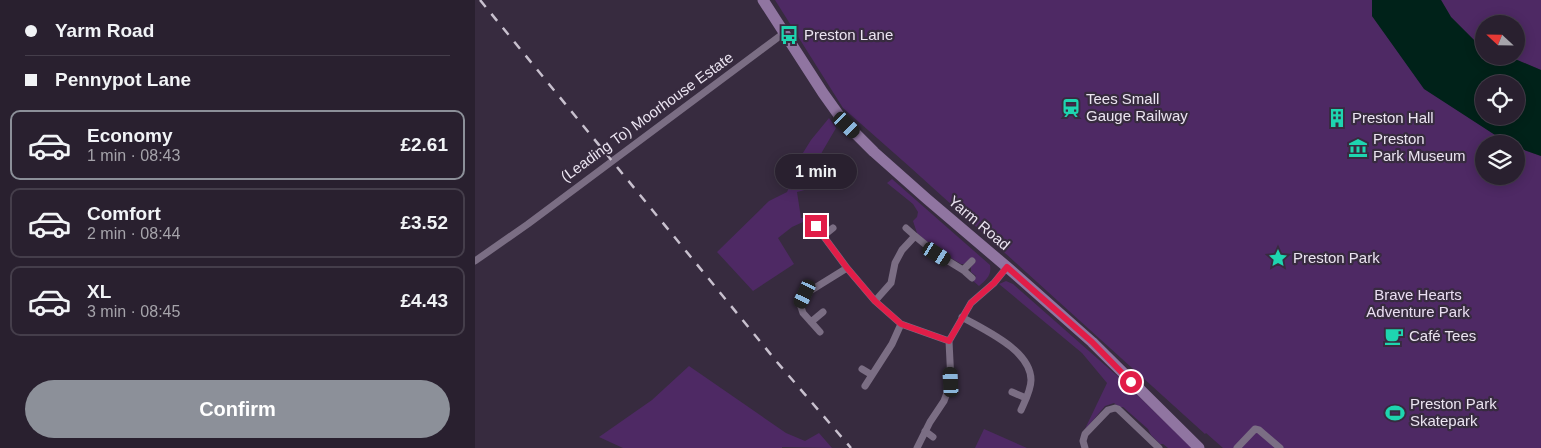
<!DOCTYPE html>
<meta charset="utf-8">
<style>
:root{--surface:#29202f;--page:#312837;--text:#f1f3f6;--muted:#a5a3aa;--line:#453e4b;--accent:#8c9099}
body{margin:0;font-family:Helvetica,sans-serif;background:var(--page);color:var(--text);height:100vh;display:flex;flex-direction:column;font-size:19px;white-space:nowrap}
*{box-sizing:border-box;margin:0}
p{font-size:16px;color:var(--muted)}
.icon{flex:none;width:28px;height:28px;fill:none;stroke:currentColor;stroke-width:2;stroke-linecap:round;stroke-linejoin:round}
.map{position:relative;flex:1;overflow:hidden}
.side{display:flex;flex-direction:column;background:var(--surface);width:475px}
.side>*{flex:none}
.hud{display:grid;align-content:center;height:110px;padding:0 25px;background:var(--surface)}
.needle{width:32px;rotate:292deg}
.fabs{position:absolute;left:1000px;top:15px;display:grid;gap:10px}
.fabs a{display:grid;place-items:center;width:50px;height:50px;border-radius:50%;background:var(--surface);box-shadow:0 2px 12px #0003,0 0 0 1px var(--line);font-size:25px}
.end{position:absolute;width:22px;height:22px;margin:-11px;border:6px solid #e11d48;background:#fff;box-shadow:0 0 0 2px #fff}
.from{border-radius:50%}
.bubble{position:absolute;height:35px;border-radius:18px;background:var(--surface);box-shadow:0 2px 12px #0003,0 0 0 1px var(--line);font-size:16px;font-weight:800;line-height:35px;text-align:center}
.car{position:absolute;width:15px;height:30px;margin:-15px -8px;border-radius:6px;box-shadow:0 0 4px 1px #0007;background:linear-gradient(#222 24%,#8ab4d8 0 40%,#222 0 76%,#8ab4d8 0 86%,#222 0)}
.hud b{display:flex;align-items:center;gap:18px;height:48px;font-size:19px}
.hud b+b{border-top:1px solid var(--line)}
.hud i{width:12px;height:12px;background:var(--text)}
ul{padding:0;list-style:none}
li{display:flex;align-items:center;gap:15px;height:70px;margin:0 10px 8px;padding:0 15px;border:2px solid var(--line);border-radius:10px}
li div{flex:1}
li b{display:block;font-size:19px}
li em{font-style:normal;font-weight:800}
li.active{border-color:var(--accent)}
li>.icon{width:45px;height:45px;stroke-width:1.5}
.button{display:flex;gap:10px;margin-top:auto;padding:10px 25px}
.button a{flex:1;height:58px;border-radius:30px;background:var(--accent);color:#fff;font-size:20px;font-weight:800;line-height:58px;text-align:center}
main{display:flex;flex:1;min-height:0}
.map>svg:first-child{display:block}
</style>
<main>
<section class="side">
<div class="hud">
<b><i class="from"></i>Yarm Road</b>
<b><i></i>Pennypot Lane</b>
</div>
<ul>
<li class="active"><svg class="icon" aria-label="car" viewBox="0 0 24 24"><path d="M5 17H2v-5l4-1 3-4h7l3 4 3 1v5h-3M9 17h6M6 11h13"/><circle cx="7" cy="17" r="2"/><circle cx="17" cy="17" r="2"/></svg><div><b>Economy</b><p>1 min · 08:43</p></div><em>£2.61</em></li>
<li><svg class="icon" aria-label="car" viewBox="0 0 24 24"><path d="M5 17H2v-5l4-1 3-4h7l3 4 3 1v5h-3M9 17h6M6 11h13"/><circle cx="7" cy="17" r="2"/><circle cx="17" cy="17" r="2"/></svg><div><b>Comfort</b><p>2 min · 08:44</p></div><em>£3.52</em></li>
<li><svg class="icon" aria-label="car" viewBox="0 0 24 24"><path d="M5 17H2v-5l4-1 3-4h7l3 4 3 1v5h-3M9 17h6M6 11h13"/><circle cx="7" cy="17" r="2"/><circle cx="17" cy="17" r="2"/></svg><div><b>XL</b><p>3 min · 08:45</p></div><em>£4.43</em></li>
</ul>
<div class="button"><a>Confirm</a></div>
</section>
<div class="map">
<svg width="1066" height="448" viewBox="0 0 1066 448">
<rect width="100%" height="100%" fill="#372b3f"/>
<path fill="#4e2964" d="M300,0H897V16L950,89L1034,144H1009V176H1041V147L1066,156V448H748L731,433L730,434L436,168L368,108Z
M966,0H1066V70L1033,56H1041V24H1009V46L1003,44L976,17Z
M354,118L361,128L347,152L342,166L368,190C348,186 342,186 322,192L326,218H335L343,225L339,228L328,222L317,227L303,238L319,264L278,291L242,252L294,201L312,192L315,185L313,177L336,140Z
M417,179L515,265C517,275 511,280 504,286L497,280L501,276L496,272V267L501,261L497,258L489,264H486L458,247L442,233L438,221L442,217L443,212L438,204L412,183Z
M531,281L538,284L648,381L717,448H693L688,444H685L676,435L673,429L648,407H644L639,403L630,406L609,431L632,383L607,353L524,284Z
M214,366L311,433L330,441L344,433L357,448L307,447V448H148L124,437L177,400Z
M509,429L552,448H500Z"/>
<path fill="#002219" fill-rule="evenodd" d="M897,0H966L976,17L1003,44L1009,46V56H1033L1066,70V156L1041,147V144H1034L949,89L897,16ZM1009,84H1041V116H1009Z"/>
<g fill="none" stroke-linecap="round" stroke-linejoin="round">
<path stroke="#7b6e84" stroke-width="7" d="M341,226L372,268L400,301L426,324L474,341L496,303L519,283L532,267
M431,228L440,236
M348,236L358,228
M0,261L53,224L309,33
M488,270L497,261
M400,301L416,283L420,263L427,250L440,236L462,254L488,270L497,278
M487,317C509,330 556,350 556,380C556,390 550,401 546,410
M336,322L348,312
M345,332L328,313L325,304L330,294L372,268
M387,369L397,375
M390,386L417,344L426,324
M537,392L551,398
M450,431L458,437
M442,448L455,422L469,401L476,382L474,341
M610,448L608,441L610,434L633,410L640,408L643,409L684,448
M762,448L780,429L784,430L805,448"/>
<path stroke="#9075a1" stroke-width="11" d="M288,0L348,93L368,121L399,152L452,199L532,267L617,342L724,448"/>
<path stroke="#c8c0ce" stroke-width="2.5" stroke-dasharray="9 9" stroke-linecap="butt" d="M5,0L302,362L376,448"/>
</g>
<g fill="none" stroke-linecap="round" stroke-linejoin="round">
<path stroke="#e11d48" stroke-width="6" d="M341,226L372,268L400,301L426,324L474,341L496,303L519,283L532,267L617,342L656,382"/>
</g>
<defs>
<g id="bus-bare" transform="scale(1.5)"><path d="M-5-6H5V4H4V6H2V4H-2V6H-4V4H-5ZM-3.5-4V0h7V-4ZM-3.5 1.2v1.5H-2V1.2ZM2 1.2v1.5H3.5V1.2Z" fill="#1ed5b0" stroke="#372b3f" stroke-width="2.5" paint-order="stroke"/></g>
<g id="station-bare" transform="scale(1.5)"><path d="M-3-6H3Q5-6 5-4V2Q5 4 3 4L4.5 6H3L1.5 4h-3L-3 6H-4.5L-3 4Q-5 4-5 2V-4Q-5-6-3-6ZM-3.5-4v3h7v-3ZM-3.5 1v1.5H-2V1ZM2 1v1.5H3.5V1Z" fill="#1ed5b0" stroke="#372b3f" stroke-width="2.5" paint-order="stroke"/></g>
<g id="building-bare" transform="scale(1.5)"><path d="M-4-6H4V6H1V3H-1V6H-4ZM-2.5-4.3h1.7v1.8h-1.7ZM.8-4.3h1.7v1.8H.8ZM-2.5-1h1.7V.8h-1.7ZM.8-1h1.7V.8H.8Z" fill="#1ed5b0" stroke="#372b3f" stroke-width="2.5" paint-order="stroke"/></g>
<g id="museum-bare" transform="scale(1.5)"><path d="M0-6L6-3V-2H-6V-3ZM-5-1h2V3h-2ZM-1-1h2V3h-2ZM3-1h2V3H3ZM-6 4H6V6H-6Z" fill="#1ed5b0" stroke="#372b3f" stroke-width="2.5" paint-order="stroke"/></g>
<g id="sight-bare" transform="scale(1.5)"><path d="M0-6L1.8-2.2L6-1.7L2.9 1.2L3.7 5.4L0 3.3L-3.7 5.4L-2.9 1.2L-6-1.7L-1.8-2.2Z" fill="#1ed5b0" stroke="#372b3f" stroke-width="2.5" paint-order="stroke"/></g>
<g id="cafe-bare" transform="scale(1.5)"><path d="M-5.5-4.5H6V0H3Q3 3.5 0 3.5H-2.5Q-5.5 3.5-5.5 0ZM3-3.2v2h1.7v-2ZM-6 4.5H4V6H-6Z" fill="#1ed5b0" stroke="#372b3f" stroke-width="2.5" paint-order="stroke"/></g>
<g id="stadium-bare" transform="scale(1.5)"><path d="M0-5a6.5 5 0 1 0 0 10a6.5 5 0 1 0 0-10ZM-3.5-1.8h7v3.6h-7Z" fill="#1ed5b0" stroke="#372b3f" stroke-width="2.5" paint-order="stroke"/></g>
</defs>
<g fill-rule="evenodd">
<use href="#bus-bare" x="314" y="35"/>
<use href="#station-bare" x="596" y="108"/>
<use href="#building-bare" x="862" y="118"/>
<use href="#museum-bare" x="883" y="148"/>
<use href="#sight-bare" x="803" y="258"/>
<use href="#cafe-bare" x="919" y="336"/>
<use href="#stadium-bare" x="920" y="413"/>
</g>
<g text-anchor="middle" stroke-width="4.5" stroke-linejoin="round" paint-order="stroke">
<g font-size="15" fill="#ebe4f1" stroke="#372b3f" text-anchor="start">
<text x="329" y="40">Preston Lane</text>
<text x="611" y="104">Tees Small<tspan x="611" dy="17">Gauge Railway</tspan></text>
<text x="877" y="123">Preston Hall</text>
<text x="898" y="144">Preston<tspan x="898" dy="17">Park Museum</tspan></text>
<text x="818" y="263">Preston Park</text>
<text x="934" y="341">Café Tees</text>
<text x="935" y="409">Preston Park<tspan x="935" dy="17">Skatepark</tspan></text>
</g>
<g font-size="15" fill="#ebe4f1" stroke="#372b3f">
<text transform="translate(172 117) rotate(-36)" y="5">(Leading To) Moorhouse Estate</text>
<text transform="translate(504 223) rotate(40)" y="5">Yarm Road</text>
</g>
<g font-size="15" fill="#eadef2" stroke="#372b3f">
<text x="943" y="300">Brave Hearts<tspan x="943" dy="17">Adventure Park</tspan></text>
</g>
</g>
</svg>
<div class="fabs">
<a><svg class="needle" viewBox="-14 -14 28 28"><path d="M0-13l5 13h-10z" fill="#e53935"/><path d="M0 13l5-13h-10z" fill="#a5a3aa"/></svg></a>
<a><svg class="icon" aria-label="locate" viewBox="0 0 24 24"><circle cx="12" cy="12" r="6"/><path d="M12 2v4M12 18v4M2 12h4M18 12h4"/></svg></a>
<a><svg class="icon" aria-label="layers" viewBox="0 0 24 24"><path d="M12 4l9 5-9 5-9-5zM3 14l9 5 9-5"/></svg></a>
</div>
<i class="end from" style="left:656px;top:382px"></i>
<i class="end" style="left:341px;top:226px"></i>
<div class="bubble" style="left:300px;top:154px;width:82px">1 min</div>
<i class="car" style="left:372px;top:125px;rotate:135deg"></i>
<i class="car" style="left:462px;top:254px;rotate:122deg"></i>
<i class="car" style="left:330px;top:294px;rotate:205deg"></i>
<i class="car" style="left:476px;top:382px;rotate:357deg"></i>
</div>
</main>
